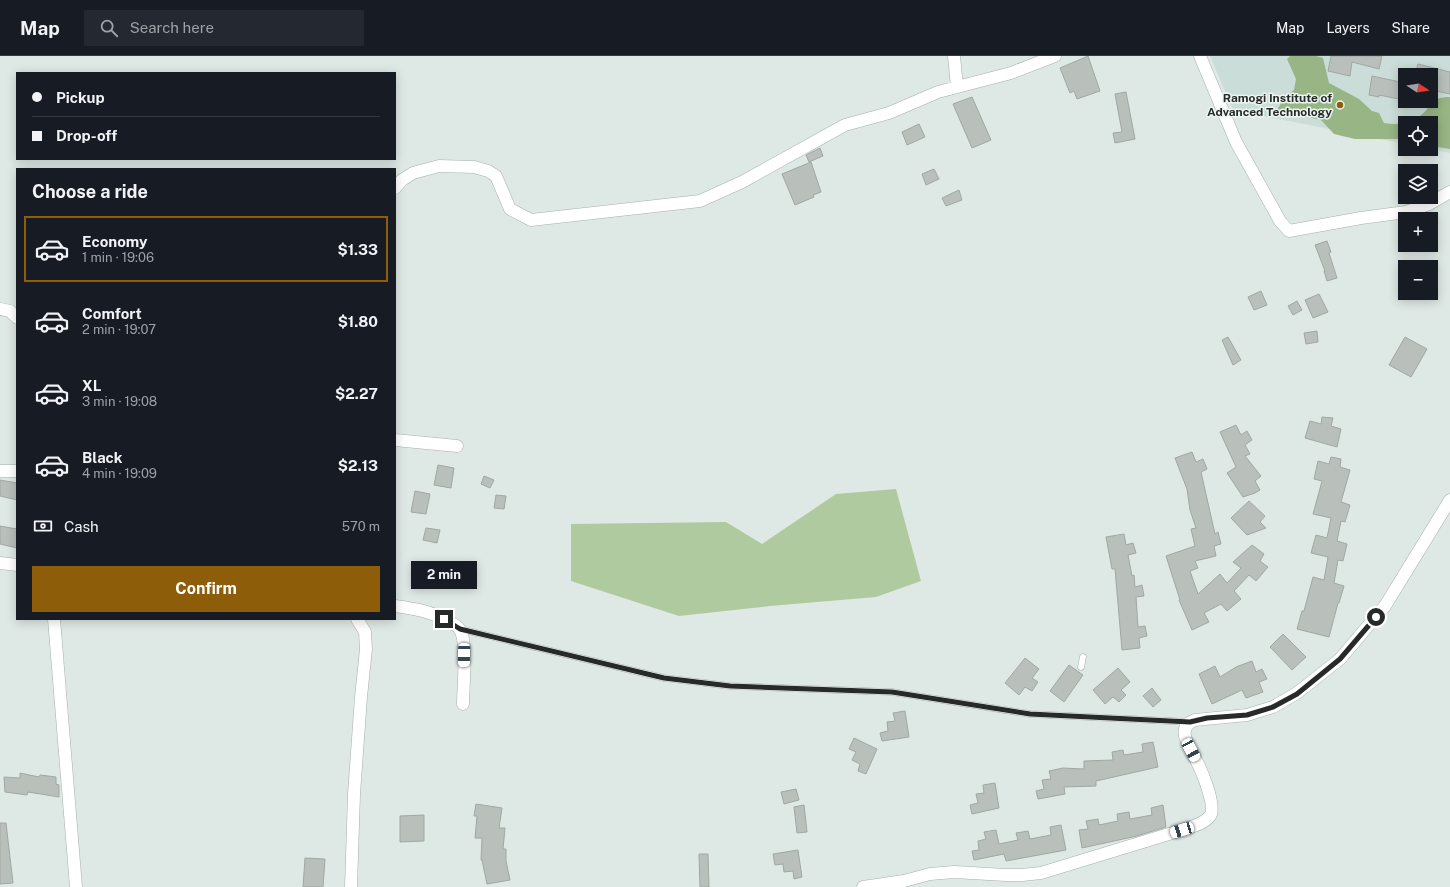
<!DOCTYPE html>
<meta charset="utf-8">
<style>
:root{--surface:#171b24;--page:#242831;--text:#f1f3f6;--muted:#9ea1a6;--line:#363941;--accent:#8e5d09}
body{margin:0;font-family:"Public Sans",sans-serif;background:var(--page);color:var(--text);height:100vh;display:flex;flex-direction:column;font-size:15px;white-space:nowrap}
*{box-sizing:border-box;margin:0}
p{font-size:13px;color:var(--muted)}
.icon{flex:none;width:22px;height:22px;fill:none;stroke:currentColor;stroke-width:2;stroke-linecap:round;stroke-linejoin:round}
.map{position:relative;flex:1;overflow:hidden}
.panel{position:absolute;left:16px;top:112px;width:380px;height:452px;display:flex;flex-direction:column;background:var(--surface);border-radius:0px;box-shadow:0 2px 10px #0003}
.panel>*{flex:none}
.banner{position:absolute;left:16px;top:16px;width:380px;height:88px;border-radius:0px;box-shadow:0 2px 10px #0003;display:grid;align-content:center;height:88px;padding:0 16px;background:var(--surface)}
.needle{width:26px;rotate:102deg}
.controls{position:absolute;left:1398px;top:12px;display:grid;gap:8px}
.controls a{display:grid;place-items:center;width:40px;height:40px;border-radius:0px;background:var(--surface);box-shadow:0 2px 10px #0003;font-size:20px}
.end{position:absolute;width:18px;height:18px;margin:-9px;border:5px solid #262a29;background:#fff;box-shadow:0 0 0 2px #fff}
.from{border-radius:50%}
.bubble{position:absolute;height:28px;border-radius:0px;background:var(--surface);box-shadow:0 2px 10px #0003;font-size:13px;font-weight:700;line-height:28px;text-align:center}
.car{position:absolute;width:12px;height:24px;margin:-12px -6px;border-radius:5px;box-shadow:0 0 3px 1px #0007;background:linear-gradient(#fff 24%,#345 0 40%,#fff 0 76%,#345 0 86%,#fff 0)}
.banner b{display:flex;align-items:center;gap:14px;height:38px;font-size:15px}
.banner b+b{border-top:1px solid var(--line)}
.banner i{width:10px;height:10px;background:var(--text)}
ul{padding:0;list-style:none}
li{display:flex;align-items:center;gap:12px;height:66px;margin:0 8px 6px;padding:0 8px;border:2px solid transparent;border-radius:0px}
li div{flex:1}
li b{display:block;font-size:15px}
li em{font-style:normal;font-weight:700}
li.on{border-color:var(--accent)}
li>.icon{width:36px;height:36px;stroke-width:1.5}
h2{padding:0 16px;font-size:18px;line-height:48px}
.pay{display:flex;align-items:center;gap:10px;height:44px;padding:0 16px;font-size:15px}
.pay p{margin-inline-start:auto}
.action{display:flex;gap:8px;margin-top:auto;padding:8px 16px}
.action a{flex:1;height:46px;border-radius:0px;background:var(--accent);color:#fff;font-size:16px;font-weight:700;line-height:46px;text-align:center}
header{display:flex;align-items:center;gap:24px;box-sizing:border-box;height:56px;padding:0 20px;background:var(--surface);border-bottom:1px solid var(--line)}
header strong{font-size:19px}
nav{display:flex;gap:22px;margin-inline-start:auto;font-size:14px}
.search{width:280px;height:36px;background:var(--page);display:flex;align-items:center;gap:10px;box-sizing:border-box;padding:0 14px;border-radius:0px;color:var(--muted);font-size:15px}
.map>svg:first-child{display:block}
</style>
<header>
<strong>Map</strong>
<div class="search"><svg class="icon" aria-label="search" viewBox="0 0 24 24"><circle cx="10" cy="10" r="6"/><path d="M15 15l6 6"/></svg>Search here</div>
<nav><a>Map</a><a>Layers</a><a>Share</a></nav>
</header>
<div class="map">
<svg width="1450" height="831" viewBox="0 0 1450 831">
<rect width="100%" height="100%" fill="#dee8e5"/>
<path fill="#cbddd8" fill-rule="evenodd" d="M1210,0H1450V97L1431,93V67H1405V88L1233,54ZM1405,19H1431V45H1405Z"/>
<path fill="#afca9f" d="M896,433L921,525L876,541L770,550L679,560L571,525V468L726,466L762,488L836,438Z"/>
<path fill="#97b585" d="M1290,0H1316L1323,2L1329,27L1359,43L1372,55L1379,57L1384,67C1397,69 1409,68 1420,60C1433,51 1428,41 1450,41V93L1431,90V67H1405V85L1398,83H1355L1334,78L1321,64L1277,54L1285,41L1294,34L1296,23L1287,3Z"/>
<path fill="#b9c0bb" stroke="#a1a8a3" d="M1088,0L1100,35L1077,43L1074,35L1070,37L1060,12Z
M1331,0H1382L1379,13L1352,6L1350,20L1328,15Z
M1418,8L1450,16V38L1431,34V19H1415Z
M1372,20L1405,27L1404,44L1379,39V41L1369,39Z
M1126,36L1135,83L1115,87L1113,77L1122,76L1115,38Z
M972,41L991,84L972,92L953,48Z
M919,68L925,81L907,89L902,76Z
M820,92L823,100L809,106L806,99Z
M811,106L821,136L813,139L814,141L795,149L782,118Z
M934,113L939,123L926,129L922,118Z
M959,134L962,144L946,150L942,142Z
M1327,185L1331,196L1329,197L1337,222L1327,225L1324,215H1325L1315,189Z
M1261,235L1267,249L1254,254L1248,241Z
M1319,238L1328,256L1313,262L1305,244Z
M1297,245L1302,254L1293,259L1288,250Z
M1317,275L1318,286L1306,288L1304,277Z
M1228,281L1241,304L1233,309L1222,284Z
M1405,281L1427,293L1411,321L1389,309Z
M1322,361L1333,362L1331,370L1341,373L1337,391L1305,382L1310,365L1321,368Z
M1236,369L1241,379L1247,375L1252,384L1245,389L1250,398L1245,400L1261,420L1255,425L1260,434L1255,437L1243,441L1227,417L1236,411L1220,376Z
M1192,396L1196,406L1203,403L1207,413L1201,416L1215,478L1218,476L1221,488L1214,490L1216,500L1195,505L1198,512L1190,515L1198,538L1220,518L1227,527L1241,512L1233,506L1252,489L1264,498L1260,505L1268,511L1256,525L1249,519L1234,535L1241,543L1227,555L1221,548L1204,557L1209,566L1192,574L1179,544H1180L1166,500L1195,490L1191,473L1196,472L1190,454L1187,433L1175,402Z
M1331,401L1341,403L1340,411L1350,414L1341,446L1350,449L1345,466L1341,465L1337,485L1347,488L1343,505L1338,504L1334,527L1344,530L1339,547H1338L1329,581L1297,573L1302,555H1304L1313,521L1324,524L1328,501L1311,497L1316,479L1327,482L1331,462L1313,458L1322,425L1314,423L1318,405L1329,408Z
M438,409L454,412L451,432L434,429Z
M484,420L494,424L490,432L481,428Z
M0,424L17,427V444L0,440Z
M415,435L430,438L426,458L411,456Z
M496,439L506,440L504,453L494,452Z
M1249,445L1265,460L1260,466L1266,472L1247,479L1231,462Z
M0,470L17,473V492L0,488Z
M426,472L440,474L437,487L423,484Z
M1124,478L1126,489L1133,487L1136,497L1128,499L1132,520L1134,519L1135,531L1142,529L1144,540L1136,541L1138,571L1145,570L1147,580L1139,582L1140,592L1122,594L1115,513H1112L1106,481Z
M1283,578L1306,601L1292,614L1270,591Z
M1025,602L1039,613L1032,622L1038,626L1032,635L1025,631L1019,639L1005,627Z
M1252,605L1256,616L1262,613L1267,623L1259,626L1263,636L1246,642L1242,634L1212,648L1199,618L1215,610L1220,621L1236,611Z
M1069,609L1083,619L1064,646L1050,635Z
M1118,612L1130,626L1121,634L1126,639L1119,646L1113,641L1105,648L1093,634Z
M1152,632L1161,644L1153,651L1143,640Z
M905,655L909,681L882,685L880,677L888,675L887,666L895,665L893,657Z
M854,682L877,693L866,718L858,715L860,708L852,704L856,696L849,693Z
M1153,686L1158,711L1096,725V730L1064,731L1065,738L1038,743L1036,735L1044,733L1042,724L1051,723L1049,715L1063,712L1084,713V705L1113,704L1112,696L1123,694L1124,699L1143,696L1142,688Z
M20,717L39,721L40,719L56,721V728L59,729V741L28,736L27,739L5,736L4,721L20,722Z
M995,727L999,752L972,758L970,749L978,747L976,738L984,737L983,729Z
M796,733L799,744L784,748L781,736Z
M476,748L502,752L499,772H505L503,793H506V805L510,824L487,828L482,804H481L482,782H475L477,760H474Z
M804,749L807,776L797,777L794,751Z
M1163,749L1166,771L1137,780L1082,792L1079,774L1088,773L1086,765L1098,763L1099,769L1118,765L1117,758L1129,756L1130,763L1152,759L1151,752Z
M424,759V785L400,786V760Z
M0,767H6L13,827L0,828Z
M1061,769L1066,794L1006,805L1004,798L974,804L972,795L979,794L978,785L986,783L984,776L996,774L999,788L1018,784L1016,777L1028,775L1030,783L1051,779L1050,771Z
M798,794L802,821L794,823L793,815L784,816L783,808L775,809L773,798Z
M699,798H708L709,831H700Z
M305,802L325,803L323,831H303Z"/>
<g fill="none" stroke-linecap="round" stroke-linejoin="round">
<g stroke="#a6b0ad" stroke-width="7">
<path id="lane" d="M460,573L664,622L730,630L892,636L1030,658L1190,666
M1081,611L1083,601"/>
</g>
<g stroke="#a6b0ad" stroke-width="13">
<path id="street" d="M954,0L957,31
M1200,0L1236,86L1280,165L1289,175L1361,162L1406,156L1429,148L1450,136
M395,132L402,124L413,117L439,110L474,111L488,115L496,120L510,153L531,164L700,145L742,126L845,69L889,57L938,36L1011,17L1055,0
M0,253L10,255L17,262
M395,384L457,390
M0,415H17
M0,507L17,509
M395,550C416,553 430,555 448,565C452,567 458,570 460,574C468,586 463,632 463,648
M54,563L76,831
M351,831L354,738L361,641L366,593L365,576L357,563
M863,831L904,825L930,818L954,816L1006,819H1022L1041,817L1182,774C1191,771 1204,768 1210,760C1217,750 1201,713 1195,702C1189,690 1175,671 1195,664L1247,659L1273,651L1297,637L1340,603L1385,550L1450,444"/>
</g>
<use href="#lane" stroke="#fff" stroke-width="6"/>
<use href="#street" stroke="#fff" stroke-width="12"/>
</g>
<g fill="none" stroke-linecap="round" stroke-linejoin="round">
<path stroke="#262a29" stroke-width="5" d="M444,563L460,573L664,622L730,630L892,636L1030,658L1190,666L1207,662L1247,659L1273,651L1297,638L1340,603L1376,561"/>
</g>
<circle fill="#8e5d09" stroke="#ebf5f2" stroke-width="1.5" cx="1340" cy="49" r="4"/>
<g text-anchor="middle" stroke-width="3" stroke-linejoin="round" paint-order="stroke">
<g font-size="12" font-weight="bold" fill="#262a29" stroke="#ebf5f2" text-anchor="end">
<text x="1332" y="46">Ramogi Institute of<tspan x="1332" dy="14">Advanced Technology</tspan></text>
</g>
</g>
</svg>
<div class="controls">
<a><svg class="needle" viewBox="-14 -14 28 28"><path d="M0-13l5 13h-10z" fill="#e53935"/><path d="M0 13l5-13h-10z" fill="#9ea1a6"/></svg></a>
<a><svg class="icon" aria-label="locate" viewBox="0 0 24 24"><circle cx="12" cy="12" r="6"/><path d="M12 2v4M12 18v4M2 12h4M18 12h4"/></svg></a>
<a><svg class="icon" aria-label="layers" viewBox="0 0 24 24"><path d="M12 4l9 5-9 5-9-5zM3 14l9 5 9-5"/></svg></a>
<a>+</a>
<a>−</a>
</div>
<i class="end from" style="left:1376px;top:561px"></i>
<i class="end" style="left:444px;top:563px"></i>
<div class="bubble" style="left:411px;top:505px;width:66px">2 min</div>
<i class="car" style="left:464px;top:599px;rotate:181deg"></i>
<i class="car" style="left:1191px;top:694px;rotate:152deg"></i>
<i class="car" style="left:1182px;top:774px;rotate:253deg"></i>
<div class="banner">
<b><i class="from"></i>Pickup</b>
<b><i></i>Drop-off</b>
</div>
<section class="panel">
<h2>Choose a ride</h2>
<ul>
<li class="on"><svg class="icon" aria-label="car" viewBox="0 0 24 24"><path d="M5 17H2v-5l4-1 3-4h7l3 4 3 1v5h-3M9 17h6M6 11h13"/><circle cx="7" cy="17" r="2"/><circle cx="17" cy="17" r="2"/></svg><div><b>Economy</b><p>1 min · 19:06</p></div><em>$1.33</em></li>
<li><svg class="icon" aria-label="car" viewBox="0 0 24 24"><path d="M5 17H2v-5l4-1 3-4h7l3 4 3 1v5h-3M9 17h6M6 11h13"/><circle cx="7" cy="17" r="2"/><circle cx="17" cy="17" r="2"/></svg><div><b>Comfort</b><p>2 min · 19:07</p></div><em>$1.80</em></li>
<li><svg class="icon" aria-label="car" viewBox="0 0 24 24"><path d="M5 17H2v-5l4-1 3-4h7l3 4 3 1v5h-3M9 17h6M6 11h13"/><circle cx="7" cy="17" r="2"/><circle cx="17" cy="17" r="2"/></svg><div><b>XL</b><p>3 min · 19:08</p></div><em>$2.27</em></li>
<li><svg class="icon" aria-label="car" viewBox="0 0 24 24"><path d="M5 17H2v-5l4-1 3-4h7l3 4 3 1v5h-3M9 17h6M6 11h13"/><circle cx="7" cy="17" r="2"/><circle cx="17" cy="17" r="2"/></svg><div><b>Black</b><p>4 min · 19:09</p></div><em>$2.13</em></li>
</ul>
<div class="pay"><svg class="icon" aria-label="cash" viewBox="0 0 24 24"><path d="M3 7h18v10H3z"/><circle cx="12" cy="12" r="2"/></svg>Cash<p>570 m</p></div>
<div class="action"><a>Confirm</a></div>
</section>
</div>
